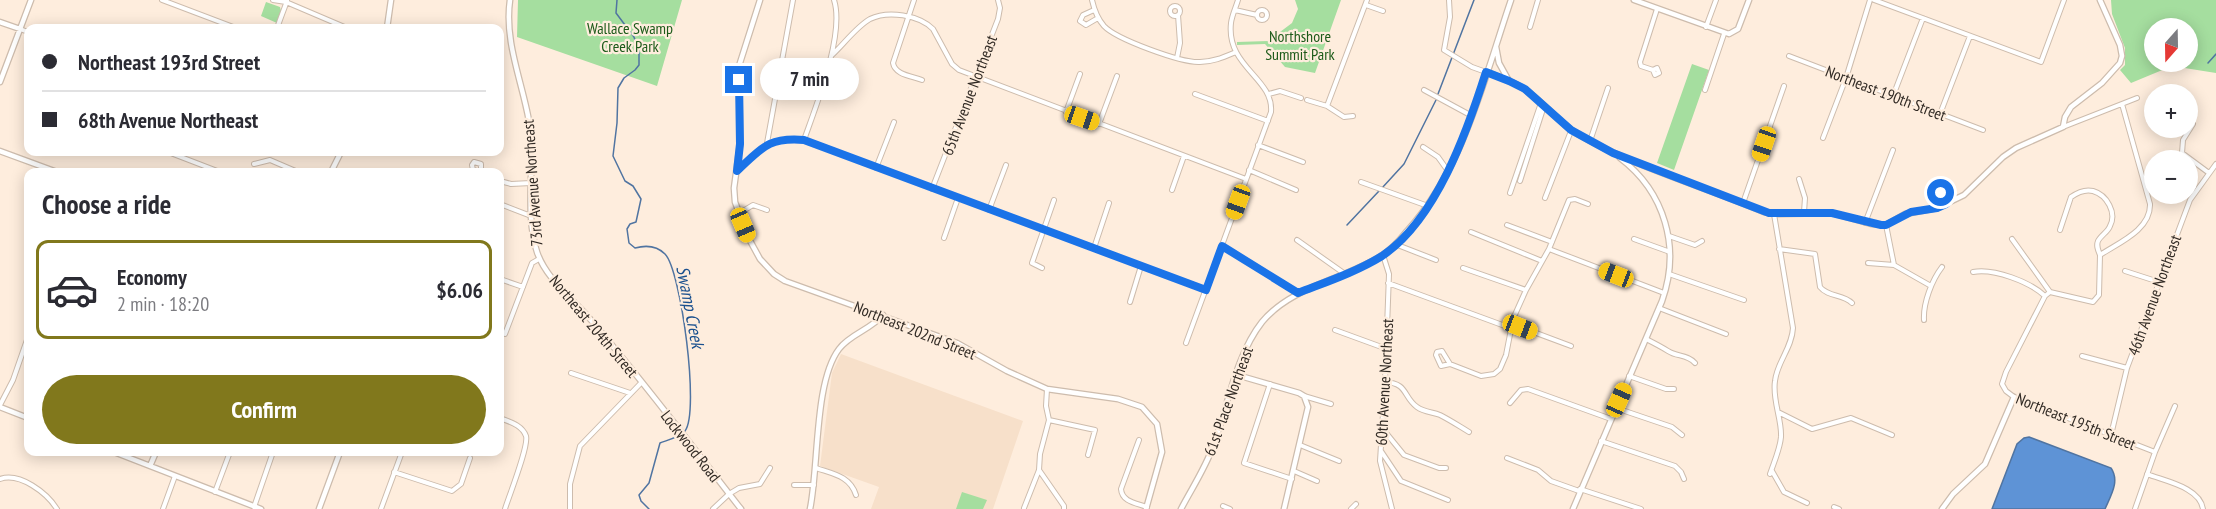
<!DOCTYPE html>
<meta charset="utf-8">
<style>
:root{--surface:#fff;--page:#f7f7f7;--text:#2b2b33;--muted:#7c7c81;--line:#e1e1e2;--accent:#81781c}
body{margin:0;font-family:"PT Sans Narrow",sans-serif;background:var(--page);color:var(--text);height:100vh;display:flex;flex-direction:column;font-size:22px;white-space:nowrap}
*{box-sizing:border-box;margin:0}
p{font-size:20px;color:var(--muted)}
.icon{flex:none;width:33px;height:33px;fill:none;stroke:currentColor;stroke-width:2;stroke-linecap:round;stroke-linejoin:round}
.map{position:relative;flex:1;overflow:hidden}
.panel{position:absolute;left:24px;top:168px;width:480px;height:288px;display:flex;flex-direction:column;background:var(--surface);border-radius:12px;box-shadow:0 3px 15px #0003}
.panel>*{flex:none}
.hud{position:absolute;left:24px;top:24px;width:480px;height:132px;border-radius:12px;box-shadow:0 3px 15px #0003;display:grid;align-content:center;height:132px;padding:0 18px;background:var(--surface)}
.needle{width:39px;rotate:200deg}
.fabs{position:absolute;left:2144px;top:18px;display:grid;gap:12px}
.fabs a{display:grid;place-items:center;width:54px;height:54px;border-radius:50%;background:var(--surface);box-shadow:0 3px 15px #0003;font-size:30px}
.end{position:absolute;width:27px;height:27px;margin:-14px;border:8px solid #1a73e8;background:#fff;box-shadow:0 0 0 3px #fff}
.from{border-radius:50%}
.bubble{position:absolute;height:42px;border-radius:21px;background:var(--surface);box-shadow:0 3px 15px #0003;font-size:20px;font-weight:700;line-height:42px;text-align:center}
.car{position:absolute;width:18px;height:36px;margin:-18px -9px;border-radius:8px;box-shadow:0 0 4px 2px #0007;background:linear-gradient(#f5c518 24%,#345 0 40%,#f5c518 0 76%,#345 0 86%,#f5c518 0)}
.hud b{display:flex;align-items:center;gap:21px;height:57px;font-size:22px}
.hud b+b{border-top:2px solid var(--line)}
.hud i{width:15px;height:15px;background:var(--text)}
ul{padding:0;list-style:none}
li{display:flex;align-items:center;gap:18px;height:99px;margin:0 12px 9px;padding:0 6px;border:3px solid transparent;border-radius:12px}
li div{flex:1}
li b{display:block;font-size:22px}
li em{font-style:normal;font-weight:700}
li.on{border-color:var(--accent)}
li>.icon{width:54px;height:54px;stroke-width:1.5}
h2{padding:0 18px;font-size:27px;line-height:72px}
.button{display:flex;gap:12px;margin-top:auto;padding:12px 18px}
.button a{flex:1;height:69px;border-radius:36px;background:var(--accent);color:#fff;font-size:24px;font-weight:700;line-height:69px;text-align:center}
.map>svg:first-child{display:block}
</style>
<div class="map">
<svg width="2216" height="509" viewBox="0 0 2216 509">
<rect width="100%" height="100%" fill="#feeddd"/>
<path fill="#f7e0ca" d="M841,354L1023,421L993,509H871L879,487L820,466L832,373Z"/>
<path fill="#a5de9f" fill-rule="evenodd" d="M518,0H682L657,86L517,37Z
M1295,0H1341L1315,73L1285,67L1265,44L1237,45V42L1268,41L1292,23L1298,9Z
M2111,0H2216V73L2172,66L2131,83L2120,70L2125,65V48L2112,14ZM2187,28V62H2154V28Z
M266,2L280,7L281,11L277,23L261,16Z
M1692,64L1709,70L1674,170L1657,163Z
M962,492L987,500L983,509H956Z"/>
<path fill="#5e93d6" stroke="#5074a1" stroke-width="1.5" d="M2029,437L2111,468C2120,481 2111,495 2105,509H1992L2017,444L2024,438Z"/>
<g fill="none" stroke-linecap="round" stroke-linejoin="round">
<path stroke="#5074a1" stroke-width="1.5" d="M617,0L616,13L634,37L639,52V65L635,70L624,78L618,88L617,123L613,156L625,181L633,186L641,199L636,222L630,224L627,229L629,243L635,248C646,245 656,245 665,254C681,270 700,412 685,431C680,437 668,440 660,443L649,483L639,495L641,501L649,509
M2208,63L2216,54
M1438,94L1474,0
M1382,188L1404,164L1436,100
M1347,225L1379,191"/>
<g stroke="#cdbcad" stroke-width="6">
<path id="street" d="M162,0L236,28
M273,0L286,2L347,28
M914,0L893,63C895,75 912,76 922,80
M1092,0C1094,9 1097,18 1104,26C1116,39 1181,63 1200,62C1213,62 1224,57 1236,52
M1449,0L1450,17L1444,50L1472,67L1486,72
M1874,0L2041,62L2064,0
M1366,5L1383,11
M1170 11a5 5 0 1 1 10 0a5 5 0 1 1-10 0Z
M1257 15a5 5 0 1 1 10 0a5 5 0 1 1-10 0Z
M1094,10L1083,15L1080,21L1086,25L1098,18
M1235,10L1257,15
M1530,27L1538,0
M1706,27L1716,0
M277,28L287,1
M20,29L28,32
M832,55C844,44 856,27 870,19C888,10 919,15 933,29L952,64L959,70L1246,179
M1789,56L1983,130
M1177,58L1180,43L1178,15
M1653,70L1655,75L1659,73L1657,68L1653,70L1641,66L1640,62L1657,9
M1424,90L1472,116
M1705,90L1724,34
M1195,94L1268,121
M1269,94L1280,91L1301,98
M1893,96L1923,18
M1307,100L1327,106L1344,117L1353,116
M1327,106L1367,0
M1066,112L1080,74
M1940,114L1970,36
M1099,124L1117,76
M2193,124L2183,140L2182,153L2209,173
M2063,127L2137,98
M1823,138L1846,78L1870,0
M804,140C816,106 845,34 834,0
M1590,141L1608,88
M767,143L793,0
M1258,145L1303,162
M1423,147L1438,157L1448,171
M168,152L220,172
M254,164L270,160L298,172
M876,168L894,122
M1249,170L1296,190
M479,171L481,169V164L474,162L472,165L473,170L480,172
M737,171C762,148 767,137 804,140L1206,290
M1799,179L1805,198L1804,212
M500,181L511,184L531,183
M1520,181L1544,106
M1361,182L1428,206
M1938,186L1946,204
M932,189L998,19L1000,8L998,0
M1172,190L1184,156
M1510,193L1541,103
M1545,198L1571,131
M1743,203L1784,86
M500,204L531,216
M989,210L1006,165
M738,214L753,205L767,210
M1865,223L1893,150
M1507,225L1552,242
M1886,225L1894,265
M2060,230L2071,197C2078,192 2085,189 2093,191C2107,195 2117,213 2110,226C2108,232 2101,235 2098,241C2096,246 2098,250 2100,255
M1471,232L1542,261
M1669,236L1695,245L1702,241
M944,238L958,198
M1634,239L1670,252
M2012,239L2050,292
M1297,240L1345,274
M1395,244L1436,260
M1222,246L1298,293
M1094,248L1109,203
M1549,249L1664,293
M1779,249L1815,254L1820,287C1828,297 1843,294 1852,303
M1383,255L1389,274L1385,382L1380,461L1392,509
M1868,263L1894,265L1931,286
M1042,268L1032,263L1054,200
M1463,268L1526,290
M2125,271L2159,282
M1973,272C1994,268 2030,282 2045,296
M1669,274L1744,300
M500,279L523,287
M1388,283L1505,326L1520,327L1571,346
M2050,292L2045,296L2006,372L2002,384L2006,391L2014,397L2155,452
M2050,292L2093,302L2099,295L2100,255C2118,243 2151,230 2150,204L2122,104
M1130,302L1141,266
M1659,308L1726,334
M1924,320C1923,303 1932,280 1942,267
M1335,330L1387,349
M505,334L532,263L539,259
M1646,339C1654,343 1660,346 1668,351C1677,357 1687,354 1695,363
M1186,343L1271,112C1274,78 1226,67 1231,23C1232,15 1236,7 1238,0
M2082,356L2127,368
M1450,364L1441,366L1436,355L1437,352L1442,351L1450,364L1481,376L1494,374L1500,369L1506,355L1513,319L1526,290L1549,249L1569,200L1575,199L1588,204
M571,373L630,393
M1629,376L1666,389H1674
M1385,382C1408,383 1403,397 1417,407C1424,412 1432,412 1440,415C1450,420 1459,426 1469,432
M1270,384L1244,463L1292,479
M1304,396L1331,404
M1510,403L1521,390L1528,389L1611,419
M0,405L13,380L28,337
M1616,408L1672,427L1682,435
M1778,412L1812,429L1851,418L1892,435
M500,418C510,422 522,425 526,436C529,446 509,496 505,509
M1049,420L1095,430L1088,455
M1382,428L1404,455L1439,468H1446
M2111,435L2127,368L2190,200L2216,164
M1139,440L1121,489C1122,502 1136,503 1147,507
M1601,441L1675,466L1681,472L1684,479
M1300,445L1339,461
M1381,451L1401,481L1448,500
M1507,458L1538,470L1551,481L1579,491
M816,468C833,474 850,476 856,495
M1039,470L1064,506V509
M1294,471L1317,481
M1772,471L1784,492L1807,503
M394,472L452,491L461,484L470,458
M1770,474C1774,462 1780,449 1781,437C1782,419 1772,400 1775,381C1777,362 1792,348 1793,328L1774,214
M2147,474C2164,481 2200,487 2203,509
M0,479C20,472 47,493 57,509
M794,485H814
M1580,489L1641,509
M215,492L230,452
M1223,506L1230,509
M254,507L273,452
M1834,507L1839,509
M1024,508L1039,470L1040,454L1049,420L1046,406L1047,389
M163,509L175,476
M381,509L402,452
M570,509V484L580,446L641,383
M713,509L729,494L739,488L760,484L770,468
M1351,509L1356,504
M2135,509L2155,452L2175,406"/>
</g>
<g stroke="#cdbcad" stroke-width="7">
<path id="secondary" d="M510,0C504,41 522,81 529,121C536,161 524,213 537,252C546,279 573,299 591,320C643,381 692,446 741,509
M760,0L739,66L740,144L734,188L735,202L748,237L760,259L774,274L785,281L957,343L1007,371L1047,389L1118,399L1142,407L1157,424L1162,452L1146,509
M1634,0L1729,34L1738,29L1749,0
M0,22L20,29
M387,28L391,0
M1496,47L1499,63L1509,81
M1486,72C1500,77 1513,81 1524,89C1545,103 1559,124 1581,136C1635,167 1705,187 1764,212L1774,214L1832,213L1871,224L1886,225L1905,214L1937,208L1964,195L2003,157L2016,148L2063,127L2065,117L2071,107L2102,83L2120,63L2122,56L2120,45L2100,0
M0,82L31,0
M0,151L57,172
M331,172L341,152
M1237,375L1299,393L1304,396L1308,407L1284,509
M0,407L28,418
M114,452L261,509
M150,466L156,452
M319,509L340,452
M810,509C819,466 814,382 839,349C850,334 870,330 883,315
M1181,509C1192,488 1206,467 1214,444C1228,405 1236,355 1262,322C1292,286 1343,280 1381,256C1391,250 1400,240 1407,231C1464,168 1484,79 1511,0
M1573,509L1662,301C1681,248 1665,192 1620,158
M1942,509L1953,494L1985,464L2014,397"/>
</g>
<use href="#street" stroke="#fff" stroke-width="4"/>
<use href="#secondary" stroke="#fff" stroke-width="4.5"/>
</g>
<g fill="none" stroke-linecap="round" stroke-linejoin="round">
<path stroke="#1a73e8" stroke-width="8" d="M739,80L740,144L737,171C762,148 768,137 804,140L1206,290L1222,246L1298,293C1326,282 1356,272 1382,256C1436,220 1467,132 1486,72L1509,81L1525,89L1571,130L1613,153L1769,213H1832L1881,225H1886L1911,212L1937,208L1946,204L1941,193"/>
</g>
<g text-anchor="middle" stroke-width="4.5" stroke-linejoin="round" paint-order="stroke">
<g font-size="16" fill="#1c5a19" stroke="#feeddd">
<text x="630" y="34">Wallace Swamp<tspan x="630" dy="18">Creek Park</tspan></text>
<text x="1300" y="42">Northshore<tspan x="1300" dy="18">Summit Park</tspan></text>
</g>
<g font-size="16" fill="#312a24" stroke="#feeddd">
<text transform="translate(1886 93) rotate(21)" y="6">Northeast 190th Street</text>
<text transform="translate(969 95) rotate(-69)" y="6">65th Avenue Northeast</text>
<text transform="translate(532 183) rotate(-94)" y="6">73rd Avenue Northeast</text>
<text transform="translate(2154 295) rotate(-70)" y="6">46th Avenue Northeast</text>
<text transform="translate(594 326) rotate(50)" y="6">Northeast 204th Street</text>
<text transform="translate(915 330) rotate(22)" y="6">Northeast 202nd Street</text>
<text transform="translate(1384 382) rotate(-87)" y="6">60th Avenue Northeast</text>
<text transform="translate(1228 401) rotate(-70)" y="6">61st Place Northeast</text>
<text transform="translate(2076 421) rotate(22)" y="6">Northeast 195th Street</text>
<text transform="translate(691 446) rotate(52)" y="6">Lockwood Road</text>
</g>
<g font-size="18" font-style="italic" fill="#1a508e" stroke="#feeddd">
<text transform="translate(690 307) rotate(79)" y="6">Swamp Creek</text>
</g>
</g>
</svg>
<div class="fabs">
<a><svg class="needle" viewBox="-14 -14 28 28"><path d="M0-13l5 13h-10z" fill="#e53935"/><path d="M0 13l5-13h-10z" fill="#7c7c81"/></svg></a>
<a>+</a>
<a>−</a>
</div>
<i class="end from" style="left:1941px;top:193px"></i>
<i class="end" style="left:739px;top:80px"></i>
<div class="bubble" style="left:760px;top:58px;width:99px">7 min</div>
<i class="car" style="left:1082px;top:118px;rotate:109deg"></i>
<i class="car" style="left:1764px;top:144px;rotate:199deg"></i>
<i class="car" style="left:1238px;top:202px;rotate:200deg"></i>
<i class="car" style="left:743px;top:225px;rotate:157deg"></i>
<i class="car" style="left:1616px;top:275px;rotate:291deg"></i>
<i class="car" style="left:1520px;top:327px;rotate:111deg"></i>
<i class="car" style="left:1619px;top:400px;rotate:24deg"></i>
<div class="hud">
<b><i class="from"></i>Northeast 193rd Street</b>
<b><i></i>68th Avenue Northeast</b>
</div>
<section class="panel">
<h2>Choose a ride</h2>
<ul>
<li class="on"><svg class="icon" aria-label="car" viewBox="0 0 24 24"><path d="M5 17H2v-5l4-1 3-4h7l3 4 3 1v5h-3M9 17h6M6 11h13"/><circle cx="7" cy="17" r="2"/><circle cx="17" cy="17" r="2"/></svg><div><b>Economy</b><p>2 min · 18:20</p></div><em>$6.06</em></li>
</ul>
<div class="button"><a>Confirm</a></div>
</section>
</div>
